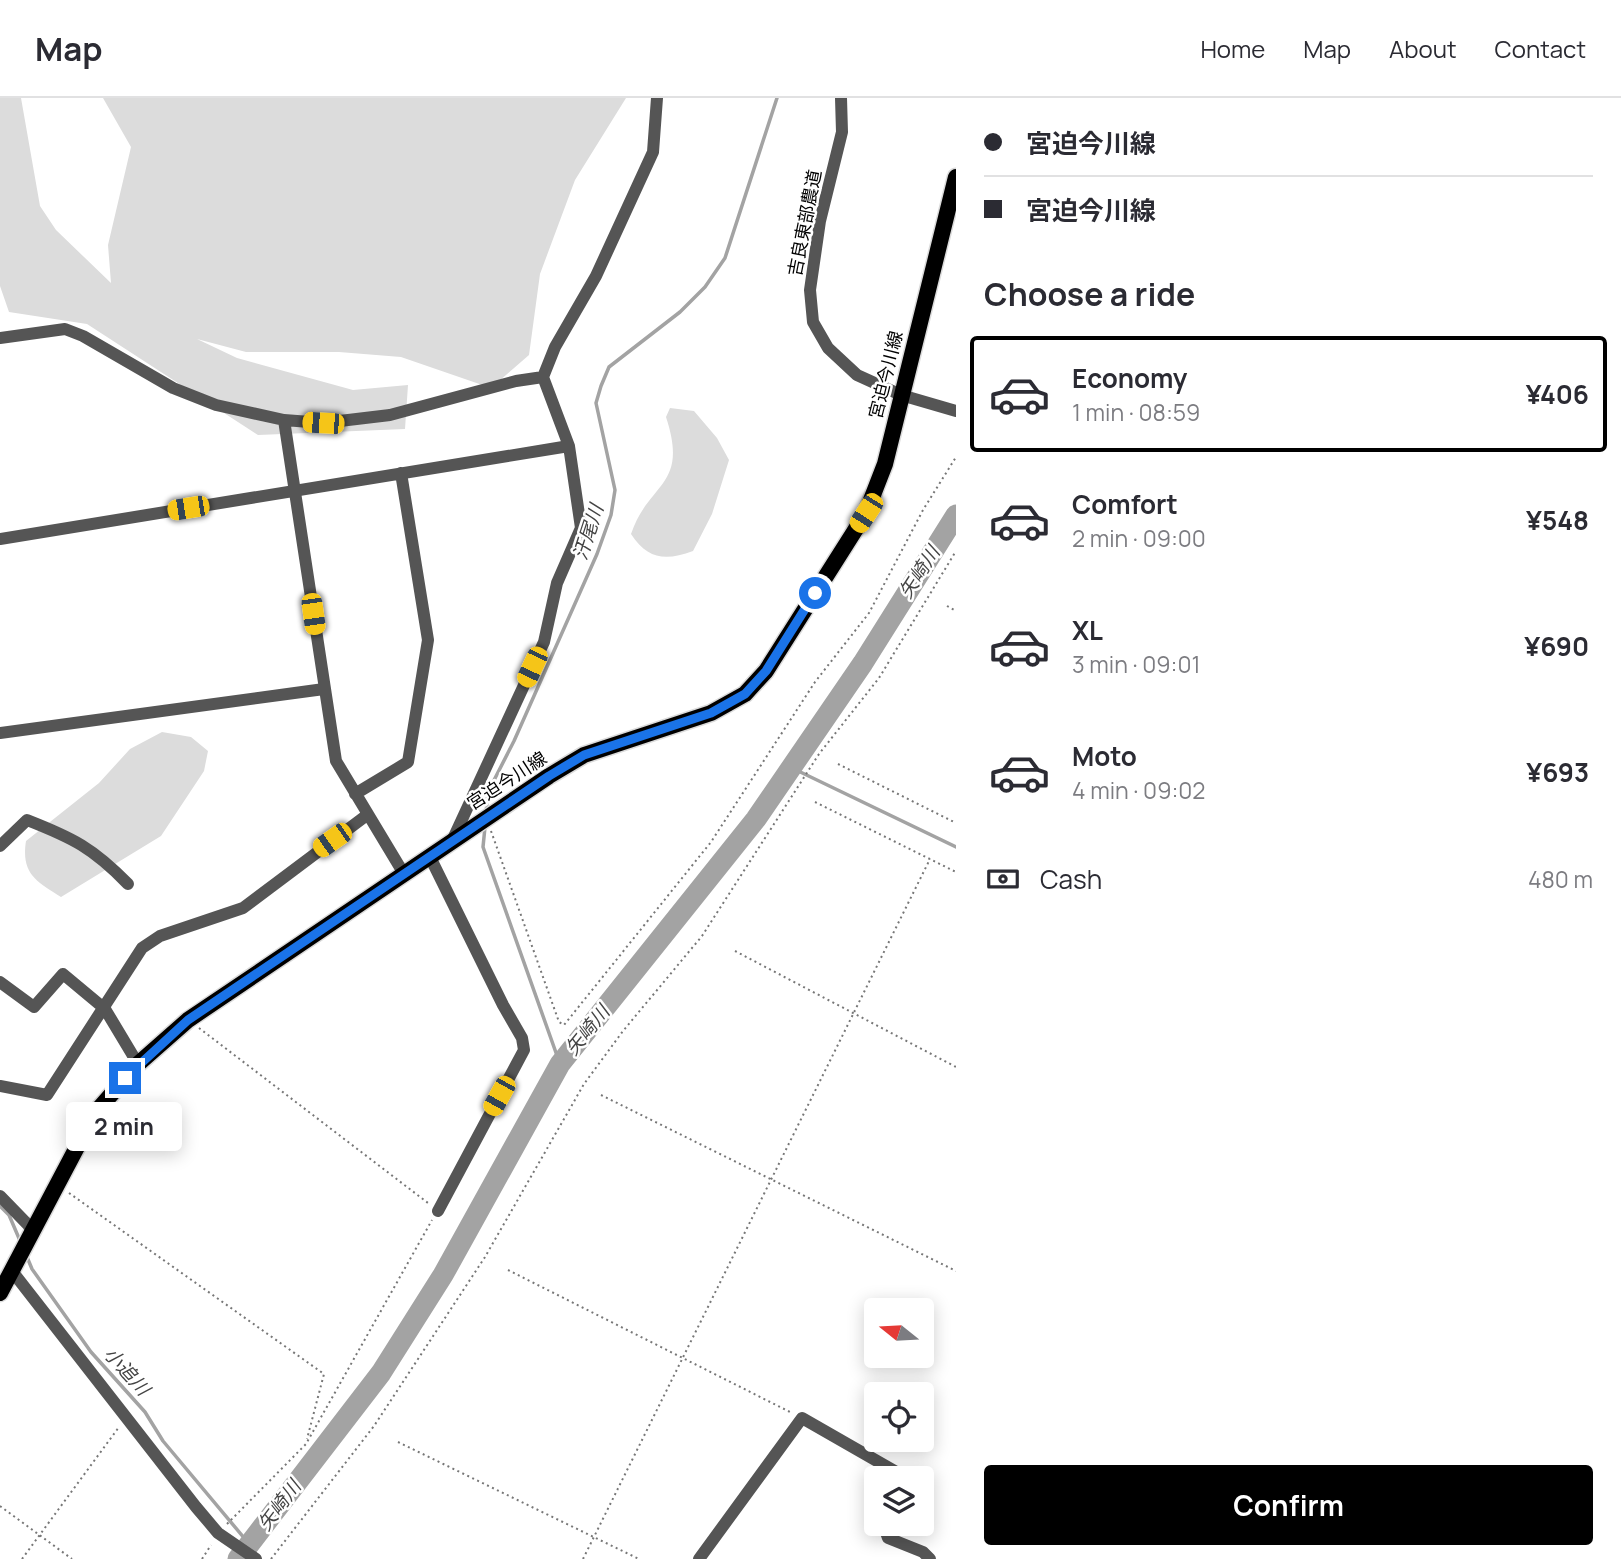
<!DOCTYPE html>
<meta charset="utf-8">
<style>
:root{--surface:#fff;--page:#f2f2f3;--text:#2b2b33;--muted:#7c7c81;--line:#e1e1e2;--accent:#000}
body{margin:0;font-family:Manrope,"Noto Sans JP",sans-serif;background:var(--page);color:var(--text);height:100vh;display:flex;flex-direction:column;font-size:26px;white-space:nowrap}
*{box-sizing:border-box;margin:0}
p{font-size:23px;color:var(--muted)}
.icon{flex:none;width:38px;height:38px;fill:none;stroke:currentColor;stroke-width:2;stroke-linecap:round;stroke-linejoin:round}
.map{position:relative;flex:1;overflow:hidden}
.side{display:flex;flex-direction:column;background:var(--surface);width:665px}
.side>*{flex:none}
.banner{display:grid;align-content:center;height:154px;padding:0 28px;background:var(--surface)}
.needle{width:46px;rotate:288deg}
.fabs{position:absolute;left:864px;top:1200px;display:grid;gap:14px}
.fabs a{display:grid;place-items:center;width:70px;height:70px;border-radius:7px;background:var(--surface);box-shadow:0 4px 18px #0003;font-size:35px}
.end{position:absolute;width:32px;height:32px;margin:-16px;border:9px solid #1a73e8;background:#fff;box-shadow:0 0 0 4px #fff}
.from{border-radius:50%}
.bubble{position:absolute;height:49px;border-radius:7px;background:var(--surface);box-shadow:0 4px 18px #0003;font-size:23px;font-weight:700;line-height:49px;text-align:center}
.car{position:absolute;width:21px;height:42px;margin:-21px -10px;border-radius:9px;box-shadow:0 0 5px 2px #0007;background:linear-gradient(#f5c518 24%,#345 0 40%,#f5c518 0 76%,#345 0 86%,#f5c518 0)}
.banner b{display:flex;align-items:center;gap:24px;height:66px;font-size:26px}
.banner b+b{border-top:2px solid var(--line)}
.banner i{width:18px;height:18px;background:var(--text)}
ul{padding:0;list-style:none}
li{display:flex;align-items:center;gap:21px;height:116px;margin:0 14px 10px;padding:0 14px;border:4px solid transparent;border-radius:7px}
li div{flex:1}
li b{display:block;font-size:26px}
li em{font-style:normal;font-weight:700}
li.selected{border-color:var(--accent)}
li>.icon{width:63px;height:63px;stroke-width:1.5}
h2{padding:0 28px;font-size:32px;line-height:84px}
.pay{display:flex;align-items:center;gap:18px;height:77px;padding:0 28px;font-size:26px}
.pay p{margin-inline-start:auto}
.action{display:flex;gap:14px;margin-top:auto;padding:14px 28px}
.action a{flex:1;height:80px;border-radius:7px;background:var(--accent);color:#fff;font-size:28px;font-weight:700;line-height:80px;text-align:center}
header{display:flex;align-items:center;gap:42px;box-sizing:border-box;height:98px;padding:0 35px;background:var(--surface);border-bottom:2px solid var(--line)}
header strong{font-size:33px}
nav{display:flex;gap:38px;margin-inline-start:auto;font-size:24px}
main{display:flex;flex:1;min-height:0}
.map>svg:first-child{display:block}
</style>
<header>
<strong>Map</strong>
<nav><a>Home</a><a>Map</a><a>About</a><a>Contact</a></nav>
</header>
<main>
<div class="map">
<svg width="956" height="1461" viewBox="0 0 956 1461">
<rect width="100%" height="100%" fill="#fff"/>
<path fill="#dcdcdc" d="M0,0H21L40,108L56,132L111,185L108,147L131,49L103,0H626L575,82L540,176L529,257L491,290L401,259L339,254H246L197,241L237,260L353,292L408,287L405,331L258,337L87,226L9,214L0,188Z
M670,310L694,313L717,340L729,362L712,416L693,453C666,463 648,462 631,436C649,383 689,389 666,319Z
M162,634L191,639L208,653L204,673L161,738L61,799C36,783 21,776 26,743L99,685L130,651Z"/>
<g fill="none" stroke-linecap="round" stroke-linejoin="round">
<path stroke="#a3a3a3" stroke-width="3.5" d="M792,670L956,749
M486,715L488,694L514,643L597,456L611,417L615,392L596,305L601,288L609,269L680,214L705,189L725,160L777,0
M485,729L483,749L560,966
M0,1108L9,1117L21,1145
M27,1159L32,1171L91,1254L145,1314L163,1343L250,1447"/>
<path stroke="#a3a3a3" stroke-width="21" d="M238,1461L381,1275L443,1177L560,966L756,721L863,565L956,417"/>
<g stroke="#dbdbdb" stroke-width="19">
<path id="major" d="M0,1195L95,1015L138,966L188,922L549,678L584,657L711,615L745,596L766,573L866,415L885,366L956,79"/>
</g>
<path stroke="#777" stroke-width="2" stroke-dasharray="2 3.5" stroke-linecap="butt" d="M947,508L956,513
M838,666L956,725
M815,704L956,774
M491,733L559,924L564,927L711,744L815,584L869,515L923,412L956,359
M735,853L956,969
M199,930L428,1105
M601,997L956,1173
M69,1095L324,1276L307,1341
M508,1172L792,1315
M398,1344L639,1461
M0,1408L72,1461
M227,1426L306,1346L432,1122
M22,1461L119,1329
M202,1461L211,1447
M271,1461L374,1328L485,1159L584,986L623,933L702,838L819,656L879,580L956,453
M583,1461L930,761"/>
<path stroke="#555" stroke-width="12" d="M841,0L842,34L820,123L810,192L813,224L828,250L857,277L901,297L956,313
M0,240L65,231L83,238L173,290L216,307L284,322L323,325L390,317L516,283L543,279
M284,322L336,663L404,776
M0,441L569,348
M0,635L324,591
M355,696L408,664L428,542L401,375
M452,743L544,544L557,485L581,430L569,348L543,279L555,249L596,178L653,54L657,0
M0,748L27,722C73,740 93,750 128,786
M430,759L503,907L522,940L524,952L438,1113
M0,884L34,909L63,876L105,911L138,966
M0,988L47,997L142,850L160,838L243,810L367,717
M0,1098L34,1133
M12,1173L196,1409L218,1435L256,1461
M883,1426L888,1440L923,1454L930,1461
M699,1461L802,1320L898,1375L897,1381"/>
<use href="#major" stroke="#000" stroke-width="16"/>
</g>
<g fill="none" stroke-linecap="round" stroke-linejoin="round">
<path stroke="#1a73e8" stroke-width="9" d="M125,980L188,922L549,678L584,657L711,615L745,596L766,573L815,495"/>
</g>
<g text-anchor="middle" stroke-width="5" stroke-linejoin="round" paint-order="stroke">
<g font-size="18" fill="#000" stroke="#fff">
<text transform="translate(805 125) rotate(-79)" y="6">吉良東部農道</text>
<text transform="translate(886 277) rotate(-76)" y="6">宮迫今川線</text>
<text transform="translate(507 683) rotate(-33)" y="6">宮迫今川線</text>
</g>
<g font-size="19" font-style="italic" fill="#444" stroke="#fff">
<text transform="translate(588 434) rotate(-72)" y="7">汗尾川</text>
<text transform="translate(919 474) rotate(-57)" y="7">矢崎川</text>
<text transform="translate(587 932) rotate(-51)" y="7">矢崎川</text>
<text transform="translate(127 1273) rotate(48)" y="7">小追川</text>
<text transform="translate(279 1407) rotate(-53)" y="7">矢崎川</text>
</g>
</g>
</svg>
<div class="fabs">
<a><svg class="needle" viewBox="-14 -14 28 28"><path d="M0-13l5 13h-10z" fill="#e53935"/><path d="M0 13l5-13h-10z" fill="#7c7c81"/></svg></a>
<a><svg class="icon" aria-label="locate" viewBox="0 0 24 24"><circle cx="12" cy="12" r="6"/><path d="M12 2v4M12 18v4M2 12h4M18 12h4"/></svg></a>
<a><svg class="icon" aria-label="layers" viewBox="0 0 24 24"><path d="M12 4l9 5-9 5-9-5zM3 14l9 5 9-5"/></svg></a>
</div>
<i class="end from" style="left:815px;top:495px"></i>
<i class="end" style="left:125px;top:980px"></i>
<div class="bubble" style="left:66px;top:1004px;width:116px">2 min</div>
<i class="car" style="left:323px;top:325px;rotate:273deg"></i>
<i class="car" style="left:188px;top:410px;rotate:261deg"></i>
<i class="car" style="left:866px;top:415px;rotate:213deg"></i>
<i class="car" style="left:313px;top:516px;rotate:172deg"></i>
<i class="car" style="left:532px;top:569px;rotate:205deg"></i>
<i class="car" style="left:332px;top:742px;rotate:235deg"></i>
<i class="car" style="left:499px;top:998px;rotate:209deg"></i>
</div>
<section class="side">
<div class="banner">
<b><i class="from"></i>宮迫今川線</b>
<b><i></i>宮迫今川線</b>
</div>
<h2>Choose a ride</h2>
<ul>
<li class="selected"><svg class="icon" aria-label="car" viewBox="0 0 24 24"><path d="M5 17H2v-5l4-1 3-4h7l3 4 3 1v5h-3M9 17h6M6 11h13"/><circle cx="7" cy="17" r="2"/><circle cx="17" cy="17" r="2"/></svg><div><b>Economy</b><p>1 min · 08:59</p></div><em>¥406</em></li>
<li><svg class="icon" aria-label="car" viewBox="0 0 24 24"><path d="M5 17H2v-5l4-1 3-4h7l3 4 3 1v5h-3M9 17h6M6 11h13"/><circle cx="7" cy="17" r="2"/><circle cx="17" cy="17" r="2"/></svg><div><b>Comfort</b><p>2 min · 09:00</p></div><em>¥548</em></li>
<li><svg class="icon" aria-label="car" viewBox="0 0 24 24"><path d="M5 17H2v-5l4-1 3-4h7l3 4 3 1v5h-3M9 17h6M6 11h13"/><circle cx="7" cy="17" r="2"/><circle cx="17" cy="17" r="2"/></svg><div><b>XL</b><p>3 min · 09:01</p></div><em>¥690</em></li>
<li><svg class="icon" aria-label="car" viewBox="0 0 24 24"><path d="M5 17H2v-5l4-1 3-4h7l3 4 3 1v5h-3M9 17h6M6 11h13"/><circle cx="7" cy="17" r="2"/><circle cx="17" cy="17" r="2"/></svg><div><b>Moto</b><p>4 min · 09:02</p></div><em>¥693</em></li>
</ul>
<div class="pay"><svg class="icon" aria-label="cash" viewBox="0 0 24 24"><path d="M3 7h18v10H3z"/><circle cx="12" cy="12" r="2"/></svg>Cash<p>480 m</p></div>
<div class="action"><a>Confirm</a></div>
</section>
</main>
